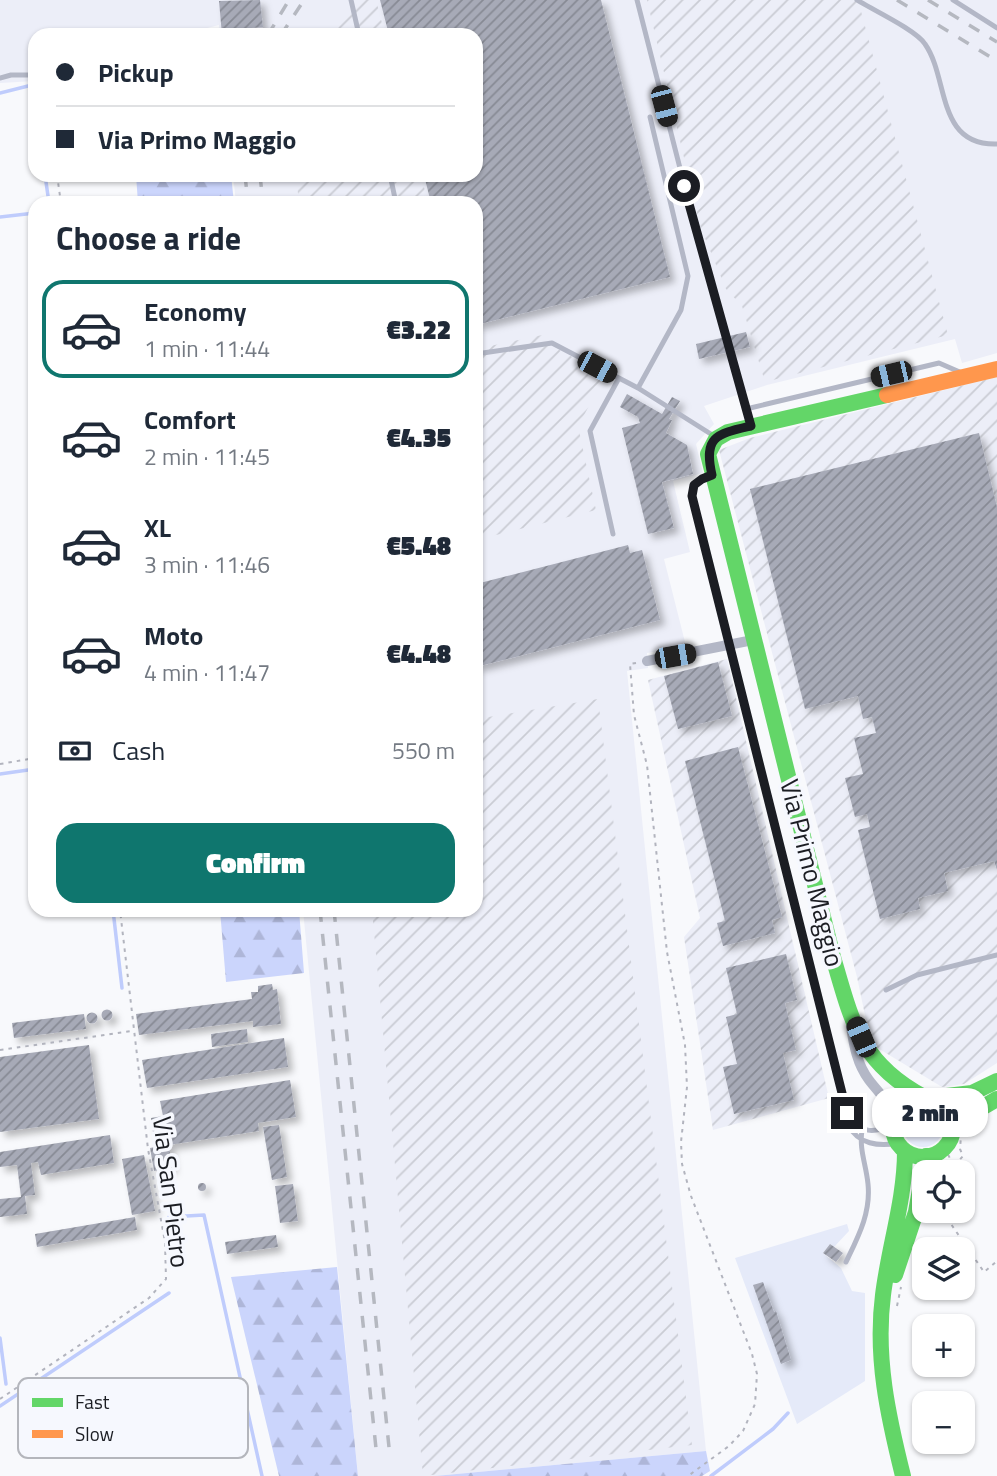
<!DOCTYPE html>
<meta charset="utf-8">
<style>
:root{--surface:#fff;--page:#f2f2f3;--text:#1f2937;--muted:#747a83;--line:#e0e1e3;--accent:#0f766e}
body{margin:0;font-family:"Titillium Web",sans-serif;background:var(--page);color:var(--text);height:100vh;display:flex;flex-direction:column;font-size:26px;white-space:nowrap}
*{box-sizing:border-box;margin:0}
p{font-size:23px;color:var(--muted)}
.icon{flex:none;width:38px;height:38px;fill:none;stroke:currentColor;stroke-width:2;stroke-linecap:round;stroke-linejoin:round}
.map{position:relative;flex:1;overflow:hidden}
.drawer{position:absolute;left:28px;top:196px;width:455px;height:721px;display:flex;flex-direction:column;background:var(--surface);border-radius:21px;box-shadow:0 2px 5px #0004}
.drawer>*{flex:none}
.guide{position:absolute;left:28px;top:28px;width:455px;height:154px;border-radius:21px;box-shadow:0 2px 5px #0004;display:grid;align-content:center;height:154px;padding:0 28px;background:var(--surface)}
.tools{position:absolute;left:912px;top:1160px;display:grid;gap:14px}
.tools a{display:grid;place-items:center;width:63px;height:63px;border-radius:14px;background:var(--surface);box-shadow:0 2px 5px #0004;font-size:35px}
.end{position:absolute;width:32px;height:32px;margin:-16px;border:9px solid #1b1d23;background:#fff;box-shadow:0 0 0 4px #fff}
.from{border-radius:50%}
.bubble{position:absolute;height:49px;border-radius:21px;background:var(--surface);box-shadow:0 2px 5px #0004;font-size:23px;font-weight:800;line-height:49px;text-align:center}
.car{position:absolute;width:21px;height:42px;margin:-21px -10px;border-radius:9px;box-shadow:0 0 5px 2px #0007;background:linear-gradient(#222 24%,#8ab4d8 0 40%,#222 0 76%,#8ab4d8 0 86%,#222 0)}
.guide b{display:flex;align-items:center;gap:24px;height:66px;font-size:26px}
.guide b+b{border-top:2px solid var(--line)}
.guide i{width:18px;height:18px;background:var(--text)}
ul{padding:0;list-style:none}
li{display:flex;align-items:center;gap:21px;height:98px;margin:0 14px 10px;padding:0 14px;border:4px solid transparent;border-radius:21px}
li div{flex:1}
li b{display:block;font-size:26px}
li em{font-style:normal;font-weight:800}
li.selected{border-color:var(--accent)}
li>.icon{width:63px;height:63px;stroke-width:1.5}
h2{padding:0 28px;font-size:32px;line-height:84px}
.pay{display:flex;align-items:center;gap:18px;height:77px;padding:0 28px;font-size:26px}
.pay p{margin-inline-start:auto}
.action{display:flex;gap:14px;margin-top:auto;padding:14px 28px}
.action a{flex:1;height:80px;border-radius:21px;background:var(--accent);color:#fff;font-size:28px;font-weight:800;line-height:80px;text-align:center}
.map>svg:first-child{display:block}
</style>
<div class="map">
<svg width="997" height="1476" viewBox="0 0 997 1476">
<defs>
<pattern id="industrial-furrows" width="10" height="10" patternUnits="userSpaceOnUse" patternTransform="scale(1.75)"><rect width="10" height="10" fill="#eceef8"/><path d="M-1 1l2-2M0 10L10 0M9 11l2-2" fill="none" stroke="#caccd4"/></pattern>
<pattern id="forest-firs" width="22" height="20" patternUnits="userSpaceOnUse" patternTransform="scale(1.75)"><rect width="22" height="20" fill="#cbd5fc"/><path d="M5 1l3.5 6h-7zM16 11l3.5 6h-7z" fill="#aeb6d8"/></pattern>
<pattern id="building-hatch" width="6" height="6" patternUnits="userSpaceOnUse" patternTransform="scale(1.75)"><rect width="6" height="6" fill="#a7aab7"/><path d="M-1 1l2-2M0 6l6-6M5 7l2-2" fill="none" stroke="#878a94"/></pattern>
<filter id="shadow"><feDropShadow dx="5" dy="5" stdDeviation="3.5" flood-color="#0004"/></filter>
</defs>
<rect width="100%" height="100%" fill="#f8f9fc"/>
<path fill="#eceef8" d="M0,0H997V353L962,363L955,339L767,385L704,406L714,424L696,444L703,473L673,481L690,552L664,559L686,646L647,653L648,668L627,671L706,1451L435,1476H358L303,910H476V203H236L233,175H476V35H220L219,25L180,35H35V81L0,83Z"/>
<path fill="url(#industrial-furrows)" d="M354,0H376L385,35H334Z
M647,0H858L948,335L765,382L742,306L726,289L700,226Z
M296,175H421L428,203H299Z
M547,334L548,344L606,375L578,426L596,510L476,540V349Z
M997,377V1063L964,1084L942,1087L871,1044L857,977L719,450L750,438Z
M727,659L829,1098L713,1130L684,937L700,918L648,680Z
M598,699L692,1445L423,1476L372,910H476V719Z"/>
<path fill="#e5eaf9" d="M903 1127a20 20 0 1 1 40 0a20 20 0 1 1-40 0Z
M847,1224L849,1231L834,1247L830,1244L823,1253L841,1268L852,1291L865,1293V1381L797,1424L735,1258Z"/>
<path fill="url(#forest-firs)" d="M136,175H231L234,203H138Z
M220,910H299L304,973L226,982Z
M337,1267L358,1476H279L231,1277Z
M706,1451L710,1471L702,1476H435Z"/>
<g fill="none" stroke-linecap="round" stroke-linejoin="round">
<path stroke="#bfccfc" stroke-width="3.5" d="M32,83L35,103
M0,93L28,86
M45,175L49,203
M0,217L35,213
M0,774L35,769
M113,910L122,988
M169,1217L204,1215L262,1476
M0,1338L6,1384
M0,1406L169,1293
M711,1476L773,1429L788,1413"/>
</g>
<path fill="url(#building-hatch)" filter="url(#shadow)" d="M260,0L263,27L251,28V35H222L219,1Z
M380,0H601L670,277L476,325V203H431L424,175H476V35H389Z
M746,332L750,347L699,359L696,344Z
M627,394L662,414L672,397L680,401L669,419L672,420L666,433L687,445L693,474L662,482L674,528L648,534L622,428L640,423L638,417L620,407Z
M979,433L997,507V870L994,861L944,873L948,891L918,898L920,909L880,919L858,830L870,827L867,814L855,817L845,778L863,774L854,738L876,733L872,717L863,719L858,696L805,709L750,489Z
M628,545L630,553L642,550L660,620L476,667V584Z
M718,662L732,716L678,729L664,676Z
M738,747L782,917L772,920L775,933L723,946L717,923L725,921L685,761Z
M786,954L797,1000L785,1003L796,1050L783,1053L794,1100L734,1114L723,1067L737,1064L726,1017L737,1014L726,968Z
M272,984L273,990L277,989L281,1024L253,1027V1021L139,1035L136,1014L252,999L251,992H258V986Z
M101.5 1015a5.5 5.5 0 1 1 11 0a5.5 5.5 0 1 1-11 0Z
M86.5 1018a5.5 5.5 0 1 1 11 0a5.5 5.5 0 1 1-11 0Z
M84,1014L86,1029L14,1038L12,1023Z
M247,1029L248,1042L212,1047L211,1034Z
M284,1038L288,1067L147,1088L142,1060Z
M89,1045L99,1119L0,1132V1057Z
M290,1080L296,1117L258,1123L259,1131L169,1145L172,1168L154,1171L150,1148L155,1147L151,1118L163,1116L160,1101Z
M279,1125L287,1177L272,1180L263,1127Z
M110,1135L114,1163L41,1175L38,1162L31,1163L35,1195L25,1196L27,1214L0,1217V1199L21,1197L17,1165L0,1167V1152Z
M144,1155L155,1211L132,1215L122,1159Z
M198 1187a4 4 0 1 1 8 0a4 4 0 1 1-8 0Z
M293,1184L298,1221L280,1223L275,1186Z
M135,1217L137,1230L37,1247L35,1234Z
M276,1235L278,1247L227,1254L225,1242Z
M830,1244L843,1253L836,1262L823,1253Z
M763,1282L774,1312L776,1311L791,1360L781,1364L753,1285Z"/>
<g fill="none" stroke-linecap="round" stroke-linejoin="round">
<path stroke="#b2b4be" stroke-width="2" stroke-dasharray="3.5 5" stroke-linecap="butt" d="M57,175L61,203
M636,663L630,664L634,715L647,765L667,952L685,1045L687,1087L681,1142L682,1164L691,1196L752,1354L757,1374L755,1404L743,1431L729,1446L688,1476
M0,764L35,758
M0,1050L132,1031
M944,1147L953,1164
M949,1172L963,1156L960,1149L961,1136
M942,1211L984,1272L997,1261
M897,1306L901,1287
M0,1399L149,1298L166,1279L165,1242L148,1149L120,910"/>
<path stroke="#b3b7c6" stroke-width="5" d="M351,0L359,35
M637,0L705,266L751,423
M857,0C873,10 916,30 925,44C949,78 936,146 997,144
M953,0L997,28
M0,78L11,75H35
M390,175L396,203
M476,354L552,343L638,388L714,436
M638,388L681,310L688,276L650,117
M746,409L939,363L962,373
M710,476L694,485L692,496L849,1126C858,1144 879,1147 898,1143
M613,534L590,431L619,378
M886,990L917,975L997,955
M848,1115C859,1134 875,1133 893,1125
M846,1262C858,1237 871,1213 868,1184C866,1164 859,1150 862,1130"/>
<path stroke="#b3b7c6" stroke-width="10" d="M647,661L753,640
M851,1027C854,1046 857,1064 869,1080C879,1093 888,1101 895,1116"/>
<path stroke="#63d668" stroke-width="16" d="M887,395L728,432L716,439L708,454L833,957C852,1022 860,1063 924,1097
M893 1127a30 30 0 1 1 60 0a30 30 0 1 1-60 0Z
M930,1098L972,1093L997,1081
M952,1125L997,1099
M895,1275L916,1212L926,1156
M903,1476C888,1416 875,1357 883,1295C889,1246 905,1200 905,1151"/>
<path stroke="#ff974d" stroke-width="16" d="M887,395L997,369"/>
<path stroke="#b5b8c0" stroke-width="3.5" stroke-dasharray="12 12" stroke-linecap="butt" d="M897,0L997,61
M928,0L997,42
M268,35L289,0
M281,35L304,0
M245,175L248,203
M260,175L263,203
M320,910L377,1458
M334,910L390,1457"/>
</g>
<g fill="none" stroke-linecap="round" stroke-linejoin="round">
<path stroke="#1b1d23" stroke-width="9" d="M684,186L751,426C717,434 703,436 712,475L702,479L694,485L692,496L847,1113"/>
</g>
<g text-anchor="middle" stroke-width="7" stroke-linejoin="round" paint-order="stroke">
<g font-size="26" fill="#1b1d23" stroke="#f6f8fe">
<text transform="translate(812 873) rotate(76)" y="9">Via Primo Maggio</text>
<text transform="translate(171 1192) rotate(83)" y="9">Via San Pietro</text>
</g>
</g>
<rect x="18" y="1378" width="230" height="80" rx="10" fill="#f6f8fe" stroke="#b4b6bc" stroke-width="2"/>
<rect x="32" y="1398" width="31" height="9" fill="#63d668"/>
<rect x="32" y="1430" width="31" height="8" fill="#ff974d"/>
<g font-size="19" fill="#1b1d23">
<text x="75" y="1409">Fast</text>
<text x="75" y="1441">Slow</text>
</g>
</svg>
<div class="tools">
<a><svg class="icon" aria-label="locate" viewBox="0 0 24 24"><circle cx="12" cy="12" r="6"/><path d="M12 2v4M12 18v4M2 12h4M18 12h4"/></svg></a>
<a><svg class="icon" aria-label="layers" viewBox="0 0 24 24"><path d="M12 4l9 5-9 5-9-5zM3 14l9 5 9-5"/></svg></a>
<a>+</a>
<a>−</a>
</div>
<i class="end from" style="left:684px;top:186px"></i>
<i class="end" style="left:847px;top:1113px"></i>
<div class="bubble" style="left:872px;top:1088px;width:116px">2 min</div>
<i class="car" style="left:664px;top:106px;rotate:165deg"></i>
<i class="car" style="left:597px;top:367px;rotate:118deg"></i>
<i class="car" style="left:891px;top:374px;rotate:257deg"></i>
<i class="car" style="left:675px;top:656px;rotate:80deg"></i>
<i class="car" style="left:861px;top:1037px;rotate:337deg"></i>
<div class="guide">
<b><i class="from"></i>Pickup</b>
<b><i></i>Via Primo Maggio</b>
</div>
<section class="drawer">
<h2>Choose a ride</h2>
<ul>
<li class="selected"><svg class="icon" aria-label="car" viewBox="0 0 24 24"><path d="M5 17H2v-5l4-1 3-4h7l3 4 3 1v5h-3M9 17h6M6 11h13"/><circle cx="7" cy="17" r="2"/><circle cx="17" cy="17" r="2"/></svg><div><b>Economy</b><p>1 min · 11:44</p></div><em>€3.22</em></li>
<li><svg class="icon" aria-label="car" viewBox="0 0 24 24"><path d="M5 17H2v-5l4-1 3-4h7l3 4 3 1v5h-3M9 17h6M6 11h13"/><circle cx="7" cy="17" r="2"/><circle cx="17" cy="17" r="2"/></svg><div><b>Comfort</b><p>2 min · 11:45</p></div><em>€4.35</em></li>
<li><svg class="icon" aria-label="car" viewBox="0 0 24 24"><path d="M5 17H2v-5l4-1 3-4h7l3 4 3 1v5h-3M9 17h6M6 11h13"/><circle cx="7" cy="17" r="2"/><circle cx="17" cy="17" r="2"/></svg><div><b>XL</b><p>3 min · 11:46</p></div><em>€5.48</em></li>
<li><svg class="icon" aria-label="car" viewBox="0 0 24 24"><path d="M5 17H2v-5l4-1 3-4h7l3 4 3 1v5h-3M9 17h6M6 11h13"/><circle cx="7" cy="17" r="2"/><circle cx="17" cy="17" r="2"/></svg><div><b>Moto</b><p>4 min · 11:47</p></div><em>€4.48</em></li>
</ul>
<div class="pay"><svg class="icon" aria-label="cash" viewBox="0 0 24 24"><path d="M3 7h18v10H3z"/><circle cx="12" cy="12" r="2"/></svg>Cash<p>550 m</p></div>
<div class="action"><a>Confirm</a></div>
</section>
</div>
